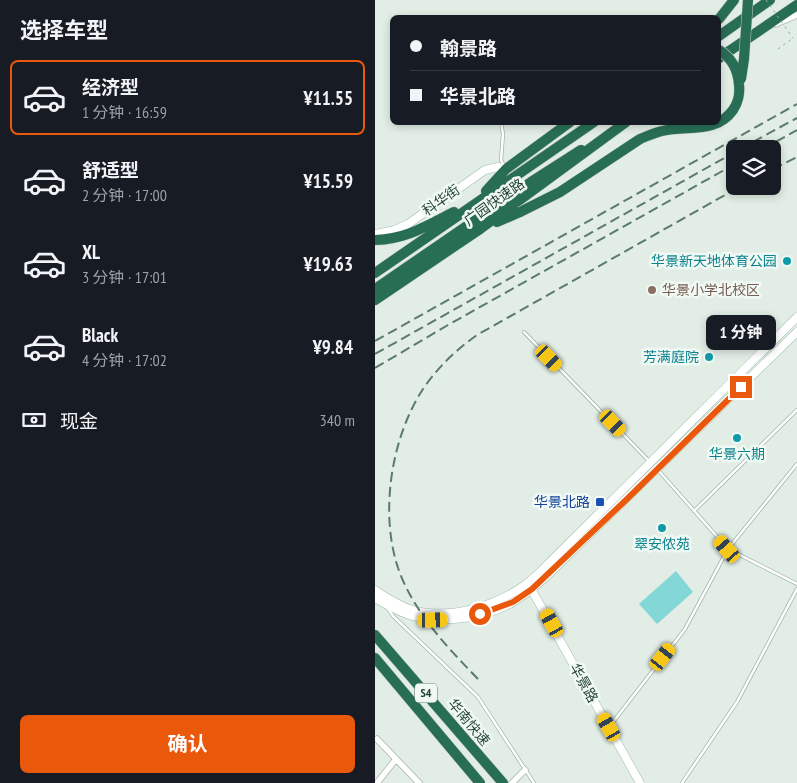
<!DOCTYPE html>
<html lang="zh">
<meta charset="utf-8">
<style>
:root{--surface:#171b24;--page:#242831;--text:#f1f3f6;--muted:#9ea1a6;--line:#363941;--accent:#ea580c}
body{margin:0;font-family:"PT Sans Narrow","Noto Sans SC",sans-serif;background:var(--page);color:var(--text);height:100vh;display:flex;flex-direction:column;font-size:19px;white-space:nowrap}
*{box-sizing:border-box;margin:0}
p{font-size:16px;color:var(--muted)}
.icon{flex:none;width:28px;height:28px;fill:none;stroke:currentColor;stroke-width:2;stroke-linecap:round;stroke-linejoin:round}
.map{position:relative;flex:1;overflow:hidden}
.details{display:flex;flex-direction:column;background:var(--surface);width:375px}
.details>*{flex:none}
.banner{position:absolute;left:15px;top:15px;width:331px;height:110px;border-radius:8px;box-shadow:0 2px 8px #0003;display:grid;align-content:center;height:110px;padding:0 20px;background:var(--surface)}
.controls{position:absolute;left:351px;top:140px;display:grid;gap:10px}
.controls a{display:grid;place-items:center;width:55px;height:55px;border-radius:8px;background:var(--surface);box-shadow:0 2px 8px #0003;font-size:25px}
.end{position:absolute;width:22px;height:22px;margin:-11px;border:6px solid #ea580c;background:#fff;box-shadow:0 0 0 2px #fff}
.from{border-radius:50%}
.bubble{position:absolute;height:35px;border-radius:8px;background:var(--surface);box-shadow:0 2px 8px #0003;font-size:16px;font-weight:700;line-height:35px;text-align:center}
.car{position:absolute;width:15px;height:30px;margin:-15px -8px;border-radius:6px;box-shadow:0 0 4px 1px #0007;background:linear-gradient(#f5c518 24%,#345 0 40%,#f5c518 0 76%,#345 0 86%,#f5c518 0)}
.banner b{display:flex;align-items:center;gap:18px;height:48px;font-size:19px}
.banner b+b{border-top:1px solid var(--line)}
.banner i{width:12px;height:12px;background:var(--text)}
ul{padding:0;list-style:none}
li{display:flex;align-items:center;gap:15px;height:75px;margin:0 10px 8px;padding:0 10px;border:2px solid transparent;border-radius:8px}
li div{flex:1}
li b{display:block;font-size:19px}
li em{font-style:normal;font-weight:700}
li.on{border-color:var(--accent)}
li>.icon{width:45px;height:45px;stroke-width:1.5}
h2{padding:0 20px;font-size:22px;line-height:60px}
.pay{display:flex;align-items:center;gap:12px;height:55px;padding:0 20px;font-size:19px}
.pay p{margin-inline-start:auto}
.cta{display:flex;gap:10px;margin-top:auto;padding:10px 20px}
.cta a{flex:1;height:58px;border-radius:8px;background:var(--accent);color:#fff;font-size:20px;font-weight:700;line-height:58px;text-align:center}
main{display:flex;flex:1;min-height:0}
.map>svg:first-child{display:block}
</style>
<main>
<section class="details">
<h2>选择车型</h2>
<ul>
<li class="on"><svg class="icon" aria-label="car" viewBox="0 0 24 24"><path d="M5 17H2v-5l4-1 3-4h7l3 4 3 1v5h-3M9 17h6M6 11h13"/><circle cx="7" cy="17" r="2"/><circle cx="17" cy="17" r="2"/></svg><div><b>经济型</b><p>1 分钟 · 16:59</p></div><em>¥11.55</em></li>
<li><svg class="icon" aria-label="car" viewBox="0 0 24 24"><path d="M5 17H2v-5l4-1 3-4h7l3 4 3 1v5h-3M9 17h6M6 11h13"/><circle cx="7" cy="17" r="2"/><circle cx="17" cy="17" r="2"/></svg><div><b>舒适型</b><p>2 分钟 · 17:00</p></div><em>¥15.59</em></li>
<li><svg class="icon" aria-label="car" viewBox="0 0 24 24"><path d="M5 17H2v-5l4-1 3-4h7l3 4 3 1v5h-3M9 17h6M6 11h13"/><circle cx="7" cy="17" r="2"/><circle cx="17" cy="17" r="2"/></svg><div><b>XL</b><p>3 分钟 · 17:01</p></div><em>¥19.63</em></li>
<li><svg class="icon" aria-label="car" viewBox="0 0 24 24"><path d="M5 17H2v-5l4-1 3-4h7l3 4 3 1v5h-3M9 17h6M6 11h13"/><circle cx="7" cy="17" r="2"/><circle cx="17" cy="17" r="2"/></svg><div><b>Black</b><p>4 分钟 · 17:02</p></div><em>¥9.84</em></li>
</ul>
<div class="pay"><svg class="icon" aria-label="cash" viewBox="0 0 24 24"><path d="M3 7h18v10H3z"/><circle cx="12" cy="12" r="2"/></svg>现金<p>340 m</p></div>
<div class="cta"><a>确认</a></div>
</section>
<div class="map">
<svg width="422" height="783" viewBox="0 0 422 783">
<rect width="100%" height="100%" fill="#e1ede5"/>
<path fill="#83d7d7" d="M301,571L318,592L282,624L264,604Z"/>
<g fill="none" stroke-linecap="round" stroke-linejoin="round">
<g stroke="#a3b5ab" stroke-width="4">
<path id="lane" d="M126,122L128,134L126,160L129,166
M149,332L274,461
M283,470L353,549L422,464
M319,511L422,410
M12,607L18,616L103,697L159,783
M235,726L310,629L353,549L422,584
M307,783L362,702L422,589"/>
</g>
<g stroke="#a3b5ab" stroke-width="7">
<path id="street" d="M401,24L422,15
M2,739L44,783
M2,783L21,759
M137,783L150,770"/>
</g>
<g stroke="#a1bdae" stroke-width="9">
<path id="secondary" d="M0,234L20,230L33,224L110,170L123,167L131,169
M155,587L265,783
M0,590C13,599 29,609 45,612C79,618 119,606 147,587C158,580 167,570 176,561L422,317
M0,598C12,605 25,613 38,616C71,624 111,618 140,601C154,592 167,581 179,569L422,332"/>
</g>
<g stroke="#c0c9c5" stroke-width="11">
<path id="highway" d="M344,19L359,0
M344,36L395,0
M344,58L422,5
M111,191L131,169L195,122
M122,222L145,212
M0,240C32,239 51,226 79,212
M0,273L219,122
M0,289L156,182L206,150
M0,300L105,229L251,122
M0,635L128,783
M0,658L105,783"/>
</g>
<path stroke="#7eb49a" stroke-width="1" stroke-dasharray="2.5 4" stroke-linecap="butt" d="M403,49L418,38"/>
<use href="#lane" stroke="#fff" stroke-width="2.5"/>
<use href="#street" stroke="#fff" stroke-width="5.5"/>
<use href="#secondary" stroke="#fff" stroke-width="8"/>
<use href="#highway" stroke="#286e55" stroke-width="10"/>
<path stroke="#5a7b6d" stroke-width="2" stroke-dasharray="10 5" stroke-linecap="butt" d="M365,149L422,118
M388,149L422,130
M398,169L422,157
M0,341L422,104
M0,354L360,152
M0,368L73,325L360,164
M103,679C74,649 47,621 29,583C2,525 14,441 48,389C63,367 81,350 102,335L366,186"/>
<g stroke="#c0c9c5" stroke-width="11" stroke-linecap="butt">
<path id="highway-bridge" d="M366,79L369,59L373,0
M145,212L185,192L265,139C272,136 279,133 287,131C312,125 341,134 358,110C363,103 365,93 364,85C363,69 357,58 344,50"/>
</g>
<path stroke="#7eb49a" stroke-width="1" stroke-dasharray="2.5 4" stroke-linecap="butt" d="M391,0L418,38"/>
<use href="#highway-bridge" stroke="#286e55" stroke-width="10"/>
</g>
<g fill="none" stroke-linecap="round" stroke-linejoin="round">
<path stroke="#ea580c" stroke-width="6" d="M105,614L138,602L157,589L251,500L366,387"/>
</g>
<g fill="#0f9aa8" stroke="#f1f9f4" stroke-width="2">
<circle cx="412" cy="261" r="5"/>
<circle cx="334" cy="357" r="5"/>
<circle cx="362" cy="438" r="5"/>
<circle cx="287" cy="528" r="5"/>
</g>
<circle fill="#8d6e63" stroke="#f1f9f4" stroke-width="2" cx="277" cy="290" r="5"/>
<rect fill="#1a4fb4" stroke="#f1f9f4" stroke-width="2" x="220" y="497" width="10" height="10" rx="2.5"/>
<g text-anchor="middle" stroke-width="5" stroke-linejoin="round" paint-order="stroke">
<rect fill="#f1f9f4" stroke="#5e776c" stroke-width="1" x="40" y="683.5" width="22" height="19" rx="4"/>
<g font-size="12" font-weight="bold" fill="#1f3f31">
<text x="51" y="697">S4</text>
</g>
<g font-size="14" fill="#1f3f31" stroke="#f1f9f4">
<text transform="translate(66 200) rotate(-35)" y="5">科华街</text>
<text transform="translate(119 202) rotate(-35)" y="5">广园快速路</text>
<text transform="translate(209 683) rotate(61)" y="5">华景路</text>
<text transform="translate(94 722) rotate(50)" y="5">华南快速</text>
</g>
<g font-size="14" fill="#0d838f" stroke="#f1f9f4" text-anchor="end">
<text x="402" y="266">华景新天地体育公园</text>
<text x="324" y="362">芳满庭院</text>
<text x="362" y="459" text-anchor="middle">华景六期</text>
<text x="287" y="549" text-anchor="middle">翠安侬苑</text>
</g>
<g font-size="14" fill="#785e54" stroke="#f1f9f4" text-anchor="start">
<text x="287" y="295">华景小学北校区</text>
</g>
<g font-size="14" fill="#164399" stroke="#f1f9f4" text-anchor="end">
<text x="215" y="507">华景北路</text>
</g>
</g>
</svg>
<div class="controls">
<a><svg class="icon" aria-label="layers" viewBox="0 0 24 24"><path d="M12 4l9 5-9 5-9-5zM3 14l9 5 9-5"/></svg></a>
</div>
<i class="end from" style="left:105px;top:614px"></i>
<i class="end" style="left:366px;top:387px"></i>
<div class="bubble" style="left:331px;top:315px;width:70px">1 分钟</div>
<i class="car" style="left:174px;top:358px;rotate:136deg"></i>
<i class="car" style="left:238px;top:423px;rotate:136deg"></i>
<i class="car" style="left:352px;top:549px;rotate:319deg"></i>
<i class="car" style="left:58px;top:620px;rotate:89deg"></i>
<i class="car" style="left:177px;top:623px;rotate:331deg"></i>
<i class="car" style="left:288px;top:657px;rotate:38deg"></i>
<i class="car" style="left:234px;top:727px;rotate:330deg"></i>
<div class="banner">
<b><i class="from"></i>翰景路</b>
<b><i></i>华景北路</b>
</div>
</div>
</main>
